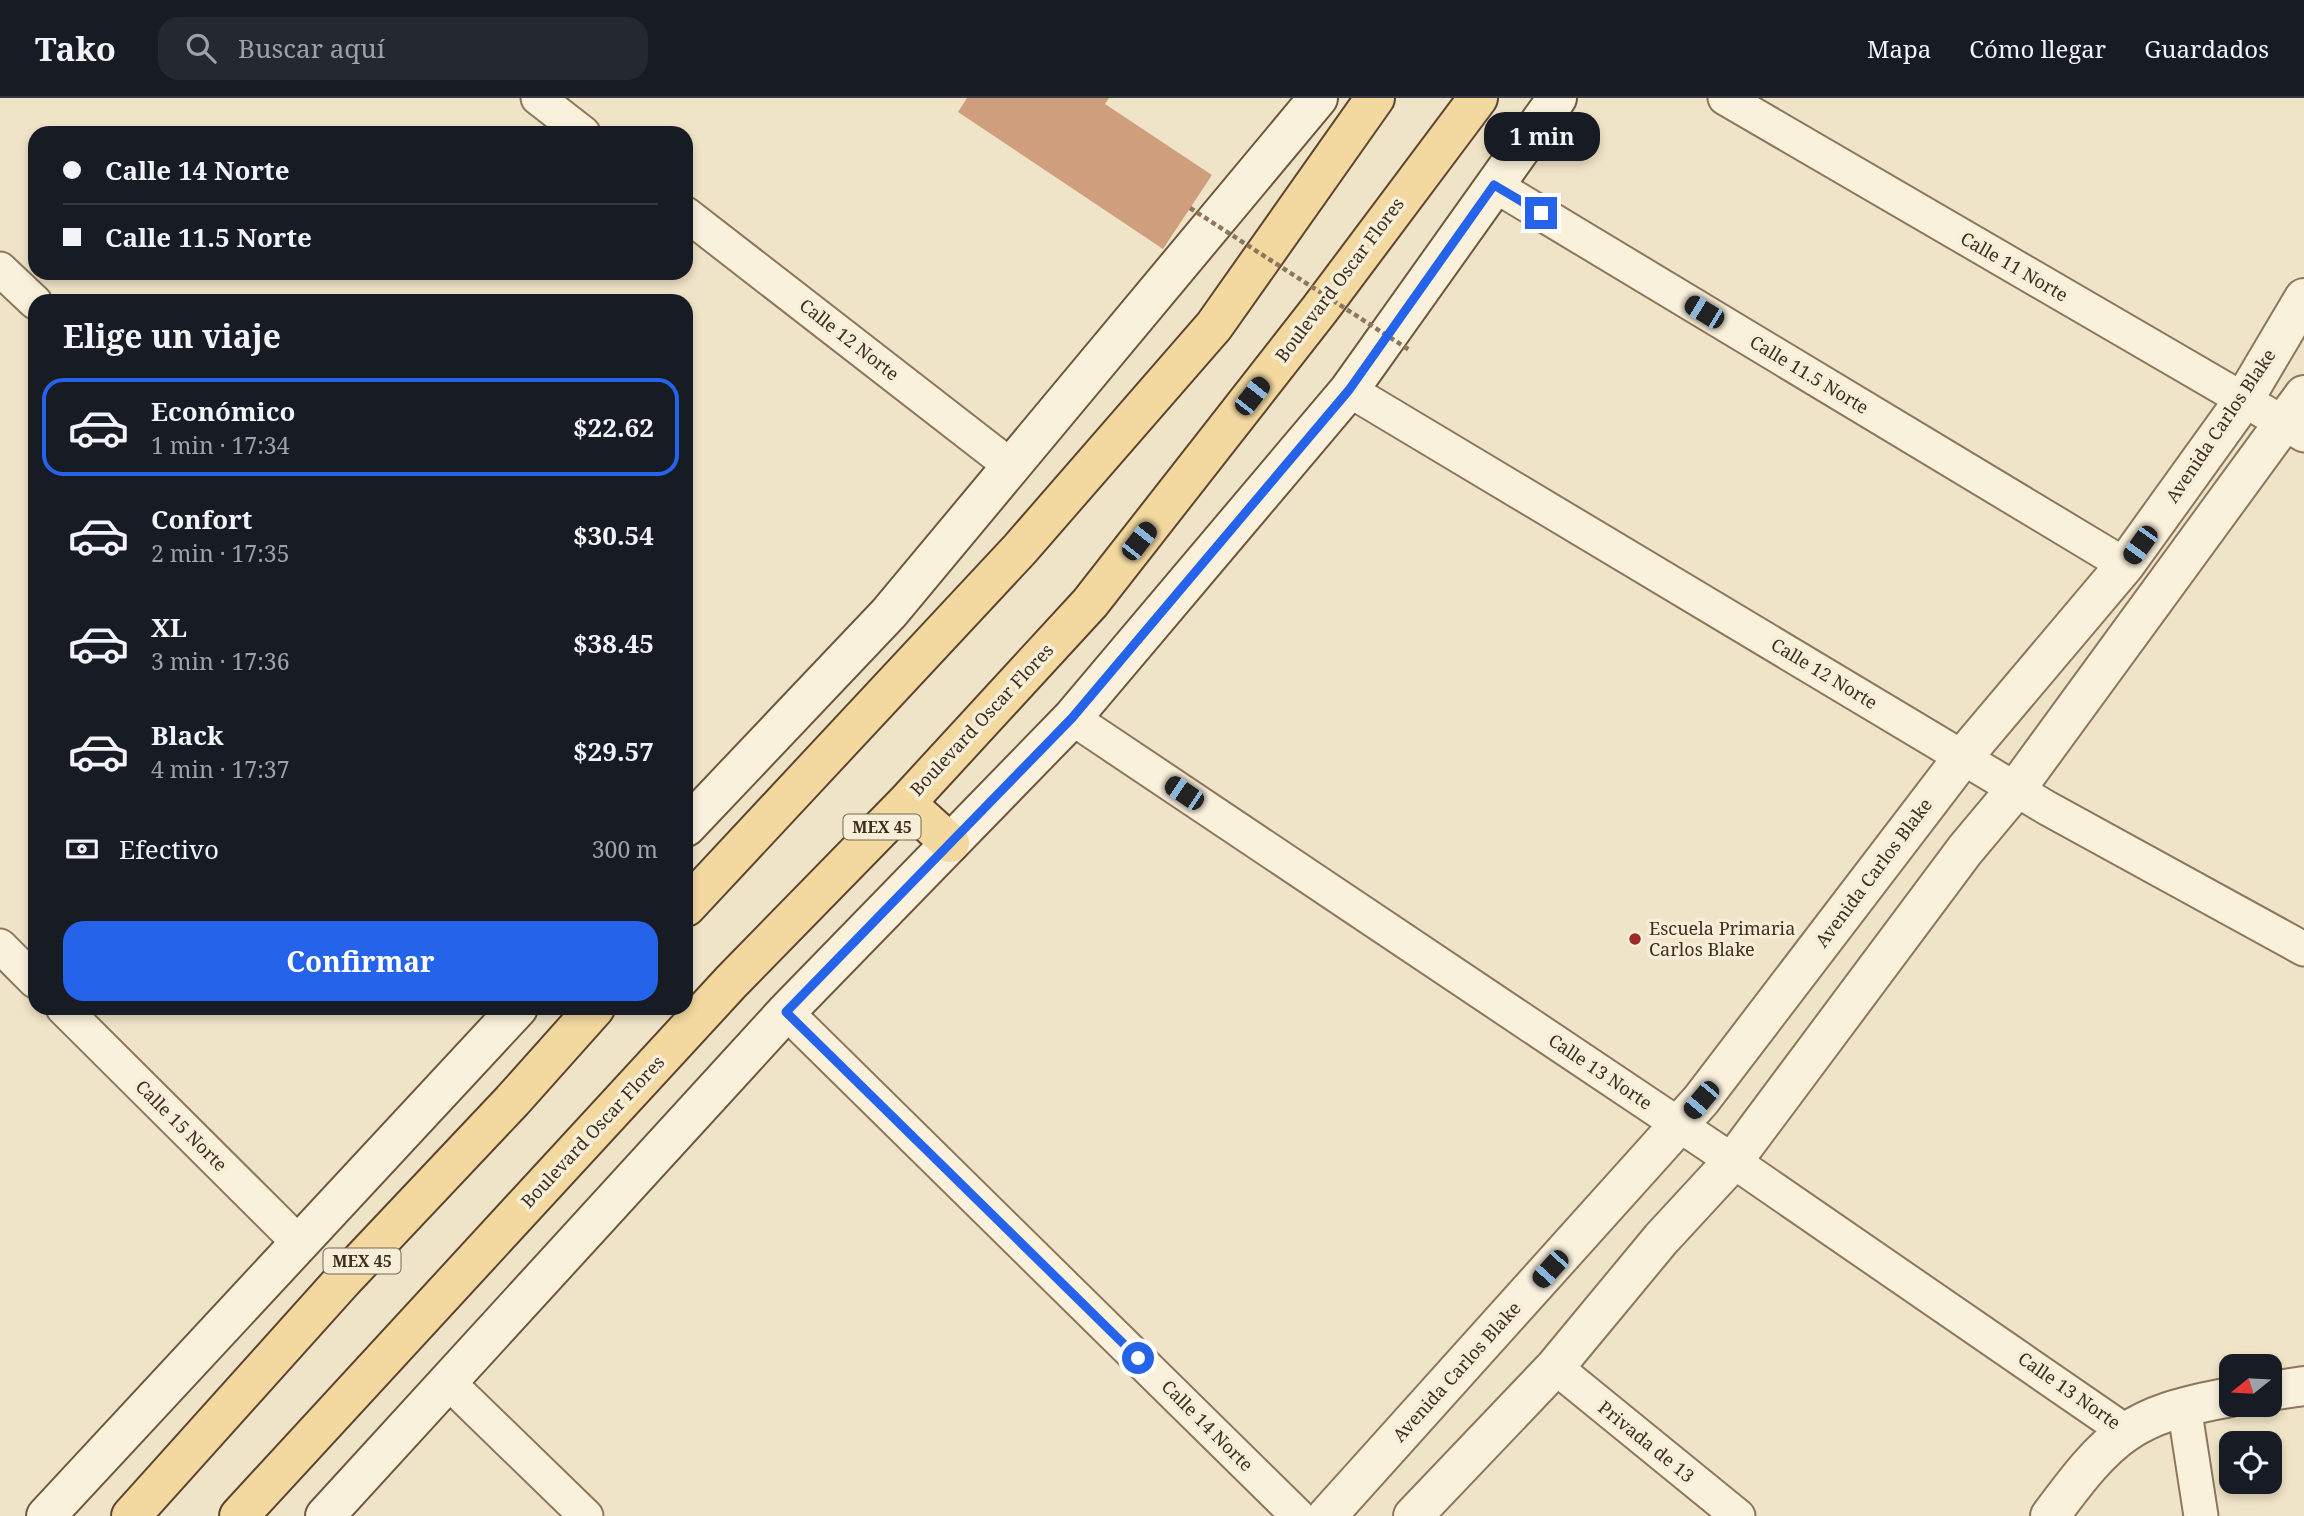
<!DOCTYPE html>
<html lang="es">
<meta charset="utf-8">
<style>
:root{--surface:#171b24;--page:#242831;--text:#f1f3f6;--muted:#9ea1a6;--line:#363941;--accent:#2563eb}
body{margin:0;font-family:"Noto Serif",serif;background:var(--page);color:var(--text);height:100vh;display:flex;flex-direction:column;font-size:26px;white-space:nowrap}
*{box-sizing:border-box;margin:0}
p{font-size:23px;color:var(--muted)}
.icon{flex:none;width:38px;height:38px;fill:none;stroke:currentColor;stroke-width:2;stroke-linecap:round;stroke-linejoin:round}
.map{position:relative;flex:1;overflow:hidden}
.panel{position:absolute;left:28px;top:196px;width:665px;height:721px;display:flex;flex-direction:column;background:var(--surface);border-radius:21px;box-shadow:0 4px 10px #0003}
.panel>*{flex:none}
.hud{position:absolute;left:28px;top:28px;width:665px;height:154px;border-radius:21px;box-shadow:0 4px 10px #0003;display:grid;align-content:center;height:154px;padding:0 35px;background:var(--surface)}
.needle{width:46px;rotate:252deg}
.fabs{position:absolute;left:2219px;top:1256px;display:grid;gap:14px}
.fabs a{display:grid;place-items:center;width:63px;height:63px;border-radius:14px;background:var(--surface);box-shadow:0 4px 10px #0003;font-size:35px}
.end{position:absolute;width:32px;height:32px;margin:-16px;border:9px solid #2563eb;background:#fff;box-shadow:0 0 0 4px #fff}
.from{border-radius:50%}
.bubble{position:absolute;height:49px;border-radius:21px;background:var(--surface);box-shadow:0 4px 10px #0003;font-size:23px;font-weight:700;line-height:49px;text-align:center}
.car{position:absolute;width:21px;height:42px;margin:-21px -10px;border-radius:9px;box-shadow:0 0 5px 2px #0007;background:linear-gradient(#222 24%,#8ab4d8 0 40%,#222 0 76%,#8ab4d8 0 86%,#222 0)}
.hud b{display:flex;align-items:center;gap:24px;height:66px;font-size:26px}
.hud b+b{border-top:2px solid var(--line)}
.hud i{width:18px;height:18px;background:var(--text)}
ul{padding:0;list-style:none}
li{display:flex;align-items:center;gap:21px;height:98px;margin:0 14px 10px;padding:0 21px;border:4px solid transparent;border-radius:21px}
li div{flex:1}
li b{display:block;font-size:26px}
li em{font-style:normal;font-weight:700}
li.selected{border-color:var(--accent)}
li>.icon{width:63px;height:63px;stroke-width:1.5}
h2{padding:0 35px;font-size:32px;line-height:84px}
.pay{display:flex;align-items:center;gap:18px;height:77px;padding:0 35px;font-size:26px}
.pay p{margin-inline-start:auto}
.action{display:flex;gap:14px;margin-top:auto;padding:14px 35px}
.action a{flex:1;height:80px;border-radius:21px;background:var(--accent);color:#fff;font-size:28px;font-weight:700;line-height:80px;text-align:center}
header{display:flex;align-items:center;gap:42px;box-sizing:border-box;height:98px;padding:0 35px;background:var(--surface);border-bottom:2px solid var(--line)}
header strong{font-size:33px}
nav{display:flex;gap:38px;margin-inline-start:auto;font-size:24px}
.search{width:490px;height:63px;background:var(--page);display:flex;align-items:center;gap:18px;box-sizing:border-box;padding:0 24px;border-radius:21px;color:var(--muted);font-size:26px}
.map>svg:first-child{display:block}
</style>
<header>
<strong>Tako</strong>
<div class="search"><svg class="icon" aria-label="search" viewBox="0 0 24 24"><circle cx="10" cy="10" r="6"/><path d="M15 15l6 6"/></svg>Buscar aquí</div>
<nav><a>Mapa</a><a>Cómo llegar</a><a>Guardados</a></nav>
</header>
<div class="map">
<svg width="2304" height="1418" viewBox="0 0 2304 1418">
<rect width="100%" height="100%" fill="#f0e4c8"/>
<path fill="#cf9f7d" d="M967,0H1109L1105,6L1212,77L1163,151L958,14Z"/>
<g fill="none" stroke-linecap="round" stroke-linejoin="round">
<g stroke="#8d765c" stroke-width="37">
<path id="minor" d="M538,0L583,35
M1725,0L2304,337
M1494,87L2125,467
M686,116L1012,369
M0,171L35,204
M1349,292L2047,710L2304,851
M1072,620L1733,1063L2125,1333
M0,848L35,883
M63,910L300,1146
M786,914L1298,1418
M1555,1269L1738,1418
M448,1284L586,1418
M2184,1308L2201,1418"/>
</g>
<g stroke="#8d765c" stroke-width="42">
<path id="tertiary" d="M2270,1293L2304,1288
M1327,1418L1701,1002L1963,659L2125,467L2243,303L2304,200
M1413,1418L1555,1269L1661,1141L1733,1063L1965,752L2016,691L2304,297
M2050,1418C2110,1337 2130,1317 2231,1299"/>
</g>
<g stroke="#6f573f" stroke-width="42">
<path id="secondary" d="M686,729L889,515L1318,0
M46,1418L518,910
M325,1418L786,914L1072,620L1349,292L1557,0"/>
</g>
<g stroke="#5b4430" stroke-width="42">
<path id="primary" d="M906,705L950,745
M686,809L1020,451L1214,228L1375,0
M131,1418L343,1182L512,1003L595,910
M239,1418L731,884L906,705L1090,505L1320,211L1478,0"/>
</g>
<use href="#minor" stroke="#faf1dc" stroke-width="33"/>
<use href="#tertiary" stroke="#faf1dc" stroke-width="38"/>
<use href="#secondary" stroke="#faf1dc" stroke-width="38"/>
<use href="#primary" stroke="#f3d9a0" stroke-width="38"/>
<path stroke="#8d765c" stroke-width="4.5" stroke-dasharray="5 3.5" stroke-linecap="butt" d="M1190,110L1411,253"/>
</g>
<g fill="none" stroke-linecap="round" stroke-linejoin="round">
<path stroke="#2563eb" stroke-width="9" d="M1138,1260L786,914L1072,620L1349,292L1494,87L1541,115"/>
</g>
<circle fill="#9e2a2b" stroke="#f7eed8" stroke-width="2.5" cx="1635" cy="841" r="7"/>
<g text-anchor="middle" stroke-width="7" stroke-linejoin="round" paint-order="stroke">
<g fill="#f7eed8" stroke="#756857" stroke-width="2">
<rect x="843.5" y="716.5" width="77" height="25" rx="5"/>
<rect x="323.5" y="1150.5" width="77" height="25" rx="5"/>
</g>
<g font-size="16" font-weight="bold" fill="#3d2e20">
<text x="882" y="735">MEX 45</text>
<text x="362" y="1169">MEX 45</text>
</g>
<g font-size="18" fill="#3d2e20" stroke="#f7eed8">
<text transform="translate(2014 169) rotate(30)" y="6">Calle 11 Norte</text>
<text transform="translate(1340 182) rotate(-53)" y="6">Boulevard Oscar Flores</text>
<text transform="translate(849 242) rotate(38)" y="6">Calle 12 Norte</text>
<text transform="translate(1809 277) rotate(31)" y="6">Calle 11.5 Norte</text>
<text transform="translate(2221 328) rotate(-56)" y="6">Avenida Carlos Blake</text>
<text transform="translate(1824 576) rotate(31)" y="6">Calle 12 Norte</text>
<text transform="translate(982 622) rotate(-47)" y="6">Boulevard Oscar Flores</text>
<text transform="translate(1874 775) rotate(-53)" y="6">Avenida Carlos Blake</text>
<text transform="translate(1600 974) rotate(34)" y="6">Calle 13 Norte</text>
<text transform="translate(181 1028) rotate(45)" y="6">Calle 15 Norte</text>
<text transform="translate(593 1034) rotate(-47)" y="6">Boulevard Oscar Flores</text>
<text transform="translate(1457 1274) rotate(-48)" y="6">Avenida Carlos Blake</text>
<text transform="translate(2069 1293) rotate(35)" y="6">Calle 13 Norte</text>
<text transform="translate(1207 1328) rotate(45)" y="6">Calle 14 Norte</text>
<text transform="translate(1646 1344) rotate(39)" y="6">Privada de 13</text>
</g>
<g font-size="18" fill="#3d2e20" stroke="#f7eed8" text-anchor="start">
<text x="1649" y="837">Escuela Primaria<tspan x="1649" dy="21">Carlos Blake</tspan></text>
</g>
</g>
</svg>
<div class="fabs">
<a><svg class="needle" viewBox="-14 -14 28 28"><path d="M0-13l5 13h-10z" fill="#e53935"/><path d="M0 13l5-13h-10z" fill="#9ea1a6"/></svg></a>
<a><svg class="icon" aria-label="locate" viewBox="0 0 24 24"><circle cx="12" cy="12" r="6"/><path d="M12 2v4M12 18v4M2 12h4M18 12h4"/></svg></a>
</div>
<i class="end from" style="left:1138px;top:1260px"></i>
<i class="end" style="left:1541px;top:115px"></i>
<div class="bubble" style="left:1484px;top:14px;width:116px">1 min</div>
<i class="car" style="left:1704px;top:214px;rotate:301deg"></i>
<i class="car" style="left:1252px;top:298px;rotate:38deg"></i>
<i class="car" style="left:1139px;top:443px;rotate:38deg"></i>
<i class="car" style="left:2140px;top:447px;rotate:216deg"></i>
<i class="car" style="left:1184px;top:695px;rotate:304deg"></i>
<i class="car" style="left:1701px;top:1002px;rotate:220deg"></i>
<i class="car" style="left:1550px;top:1171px;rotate:222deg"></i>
<div class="hud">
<b><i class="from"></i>Calle 14 Norte</b>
<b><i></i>Calle 11.5 Norte</b>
</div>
<section class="panel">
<h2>Elige un viaje</h2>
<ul>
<li class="selected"><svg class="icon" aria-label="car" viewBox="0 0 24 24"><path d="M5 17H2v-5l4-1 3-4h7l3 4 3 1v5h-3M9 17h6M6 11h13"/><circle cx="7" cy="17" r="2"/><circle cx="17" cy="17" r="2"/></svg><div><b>Económico</b><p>1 min · 17:34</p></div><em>$22.62</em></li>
<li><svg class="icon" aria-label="car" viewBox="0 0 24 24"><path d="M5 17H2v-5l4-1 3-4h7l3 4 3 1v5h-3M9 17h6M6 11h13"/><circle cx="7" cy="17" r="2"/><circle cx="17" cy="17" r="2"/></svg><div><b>Confort</b><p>2 min · 17:35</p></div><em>$30.54</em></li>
<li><svg class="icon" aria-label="car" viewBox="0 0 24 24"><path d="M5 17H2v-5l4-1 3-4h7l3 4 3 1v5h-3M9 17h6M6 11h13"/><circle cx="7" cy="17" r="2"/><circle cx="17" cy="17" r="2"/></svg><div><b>XL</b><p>3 min · 17:36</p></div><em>$38.45</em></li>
<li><svg class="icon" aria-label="car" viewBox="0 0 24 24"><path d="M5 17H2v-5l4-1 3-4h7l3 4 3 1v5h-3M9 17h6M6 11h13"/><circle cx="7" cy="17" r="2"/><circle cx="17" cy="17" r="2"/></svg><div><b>Black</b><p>4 min · 17:37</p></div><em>$29.57</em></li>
</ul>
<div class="pay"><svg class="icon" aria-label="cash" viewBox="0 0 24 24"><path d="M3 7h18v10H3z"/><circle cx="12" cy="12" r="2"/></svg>Efectivo<p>300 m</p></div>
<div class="action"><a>Confirmar</a></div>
</section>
</div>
